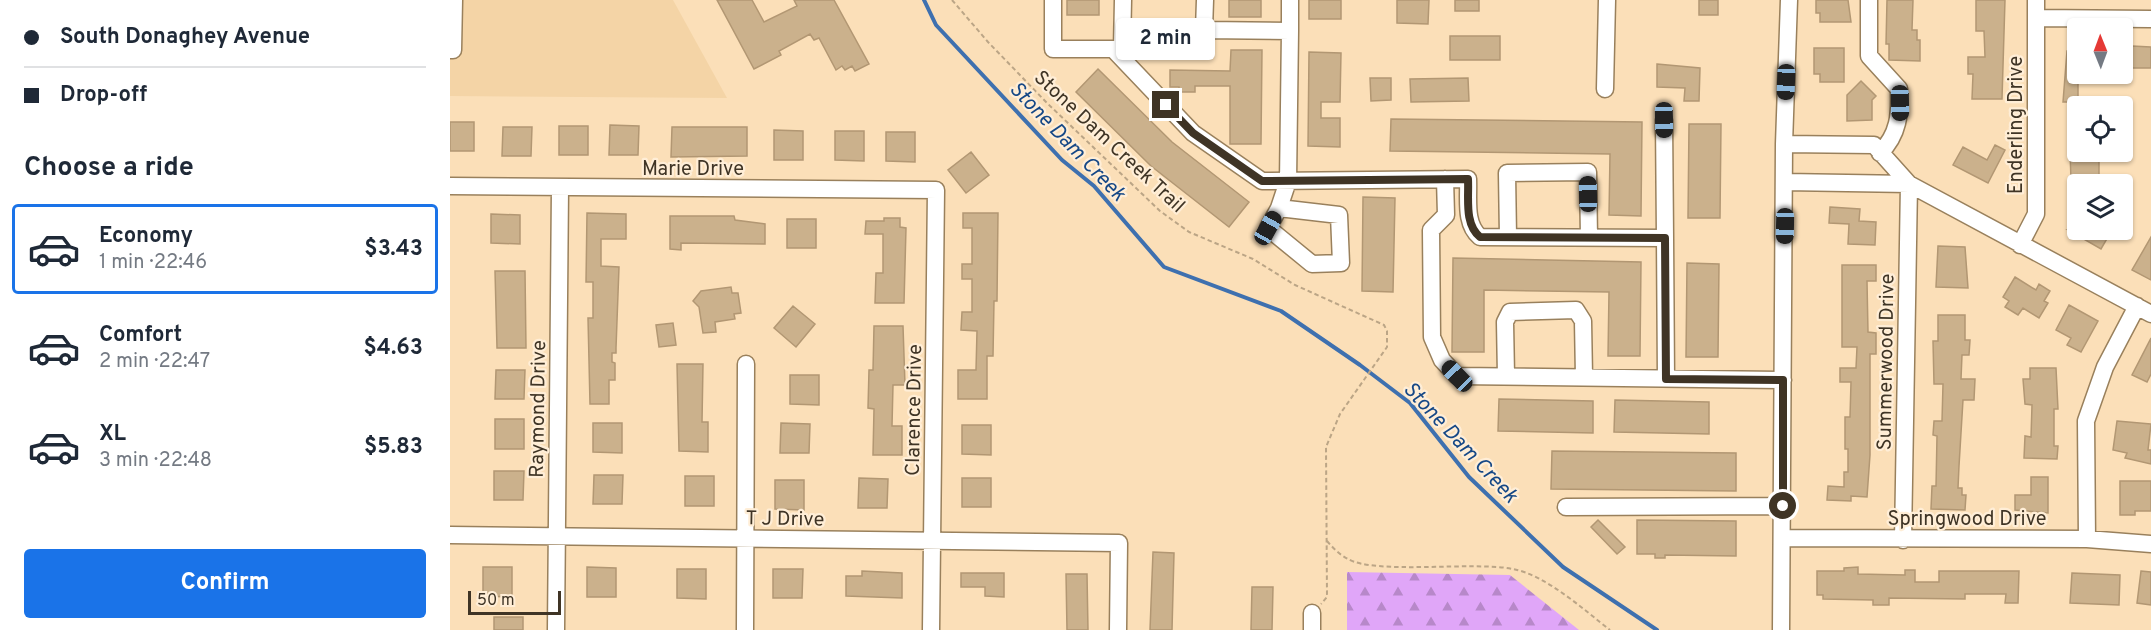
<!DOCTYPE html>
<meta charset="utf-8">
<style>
:root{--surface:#fff;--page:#f6f6f7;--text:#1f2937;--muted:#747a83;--line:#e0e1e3;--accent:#1a73e8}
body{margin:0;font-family:Overpass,sans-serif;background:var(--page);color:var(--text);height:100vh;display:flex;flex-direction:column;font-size:22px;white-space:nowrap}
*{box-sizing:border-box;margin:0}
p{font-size:20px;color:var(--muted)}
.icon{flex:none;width:33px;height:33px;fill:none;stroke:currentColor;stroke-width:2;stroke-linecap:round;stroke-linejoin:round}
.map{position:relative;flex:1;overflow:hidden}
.details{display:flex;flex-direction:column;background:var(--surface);width:450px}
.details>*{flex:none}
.top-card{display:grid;align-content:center;height:132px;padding:0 24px;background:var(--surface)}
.needle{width:39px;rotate:359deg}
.buttons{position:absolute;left:1617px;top:18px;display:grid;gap:12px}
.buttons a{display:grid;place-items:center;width:66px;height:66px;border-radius:6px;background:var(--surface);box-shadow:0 2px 4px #0004;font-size:30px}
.scale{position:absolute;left:18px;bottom:15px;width:93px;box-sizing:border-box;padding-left:6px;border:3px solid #3f3425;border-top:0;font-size:16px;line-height:21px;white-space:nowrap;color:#3f3425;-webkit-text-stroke:4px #ffeed7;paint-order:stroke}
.end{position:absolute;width:27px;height:27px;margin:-14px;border:8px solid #3f3425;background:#fff;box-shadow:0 0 0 3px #fff}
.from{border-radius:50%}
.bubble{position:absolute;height:42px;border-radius:6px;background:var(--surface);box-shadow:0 2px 4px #0004;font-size:20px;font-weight:700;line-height:42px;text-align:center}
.car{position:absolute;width:18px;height:36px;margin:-18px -9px;border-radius:8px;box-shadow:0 0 4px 2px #0007;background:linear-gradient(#222 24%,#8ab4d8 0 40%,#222 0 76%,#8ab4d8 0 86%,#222 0)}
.top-card b{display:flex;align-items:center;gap:21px;height:57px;font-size:22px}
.top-card b+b{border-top:2px solid var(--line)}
.top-card i{width:15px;height:15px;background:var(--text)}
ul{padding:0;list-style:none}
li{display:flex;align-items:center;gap:18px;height:90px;margin:0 12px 9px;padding:0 12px;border:3px solid transparent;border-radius:6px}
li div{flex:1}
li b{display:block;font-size:22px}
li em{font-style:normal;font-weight:700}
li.on{border-color:var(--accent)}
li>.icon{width:54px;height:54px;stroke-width:1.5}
h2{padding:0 24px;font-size:27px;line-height:72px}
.action{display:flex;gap:12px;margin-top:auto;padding:12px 24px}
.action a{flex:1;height:69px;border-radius:6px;background:var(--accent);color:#fff;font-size:24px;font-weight:700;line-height:69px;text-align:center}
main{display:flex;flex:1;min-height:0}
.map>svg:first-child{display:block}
</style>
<main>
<section class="details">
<div class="top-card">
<b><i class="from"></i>South Donaghey Avenue</b>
<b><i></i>Drop-off</b>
</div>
<h2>Choose a ride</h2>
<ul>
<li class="on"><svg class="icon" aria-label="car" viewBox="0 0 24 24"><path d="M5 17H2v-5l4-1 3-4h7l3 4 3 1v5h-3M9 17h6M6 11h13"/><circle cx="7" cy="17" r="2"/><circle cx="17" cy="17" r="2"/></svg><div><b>Economy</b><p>1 min · 22:46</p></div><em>$3.43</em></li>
<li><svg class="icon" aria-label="car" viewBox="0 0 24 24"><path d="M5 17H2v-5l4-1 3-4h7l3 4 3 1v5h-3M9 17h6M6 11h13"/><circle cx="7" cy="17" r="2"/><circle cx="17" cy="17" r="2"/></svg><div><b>Comfort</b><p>2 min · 22:47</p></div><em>$4.63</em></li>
<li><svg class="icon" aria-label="car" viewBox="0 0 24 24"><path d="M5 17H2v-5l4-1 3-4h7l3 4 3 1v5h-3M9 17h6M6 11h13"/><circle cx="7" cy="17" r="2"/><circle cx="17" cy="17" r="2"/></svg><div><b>XL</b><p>3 min · 22:48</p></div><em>$5.83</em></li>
</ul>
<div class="action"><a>Confirm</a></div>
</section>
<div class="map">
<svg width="1701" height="630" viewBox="0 0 1701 630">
<defs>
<pattern id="forest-firs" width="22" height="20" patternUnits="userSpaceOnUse" patternTransform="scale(1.5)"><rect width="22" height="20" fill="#e0a6f8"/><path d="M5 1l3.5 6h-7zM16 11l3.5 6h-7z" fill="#b788c9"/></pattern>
</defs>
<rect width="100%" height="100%" fill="#fbdfb8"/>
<path fill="#f4d4a6" d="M0,0H223L277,98L0,96Z"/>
<path fill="url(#forest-firs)" d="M897,572L1060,575L1129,630H897Z"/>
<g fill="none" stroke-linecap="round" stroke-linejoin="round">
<path stroke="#3e70af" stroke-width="4" d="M474,0L486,25L612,160L644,186L714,267L831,311L910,365L960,403L1019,477L1113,567L1207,630"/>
</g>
<path fill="#cbb18c" stroke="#b29773" stroke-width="1.5" d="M267,0H302L314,22L347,6L344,0H384L419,64L405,71L402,66L395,70L392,66L386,70L369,38L364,40L360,34L329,51L331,55L304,69Z
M617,0H649V15H617Z
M779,0H811V17H779Z
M859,0H891V19H859Z
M947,0H979L978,24L947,23Z
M1005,0H1029V11H1005Z
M1249,0H1268V15H1249Z
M1366,0H1398L1401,22H1370V13H1366Z
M1437,0H1463L1462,30H1467V40H1470V61L1439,60V44H1436Z
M1526,0H1555L1552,99H1522L1523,74H1518V57H1535L1534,31H1526Z
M1000,36H1050V60H1000Z
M1682,46L1701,47V68H1682Z
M1364,48H1394V82H1370V74H1364Z
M781,50H812L811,144H780V86H745V92H729V87H720V70L780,71Z
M1617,51L1628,52V102H1613Z
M859,52L891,53L890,102H871V118H890V147L858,146Z
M1207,64L1250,68L1249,101H1234L1235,88L1207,87Z
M648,69L722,142L799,202L779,227L701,166L626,92Z
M920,78H941V100L921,101Z
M1018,78L1019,101L961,102L960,79Z
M1411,81L1426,96L1422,100V120L1397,121V95Z
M941,119L1192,122L1191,216L1159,215L1160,154L940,151Z
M0,122H24V151H0Z
M1239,124H1271L1270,218H1238Z
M160,125L189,126L188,155H159Z
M109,126H138V155H109Z
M53,127H82L81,156H52Z
M222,127H297V156L221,157Z
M324,130L353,131V160H324Z
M385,131H414V161L385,160Z
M436,132H465V162L436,161Z
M1545,145L1555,150L1538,183L1503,165L1513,147L1537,160Z
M521,152L539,175L516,193L498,170Z
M1620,152H1649V179L1621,180Z
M913,197L945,198L943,292L912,291Z
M1380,207L1410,209L1409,221L1426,222L1425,245L1398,244L1399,224L1379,223Z
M137,213L176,214V239H151V266L169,267L166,348V353H162V362L165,363V380H159V404H140L138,318H143V282H136Z
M513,213H548L547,301H544L543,356H537V399H508V370H526L527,331L511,330L512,312H522V279H512V264H522V228H513Z
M41,214L70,215V244L41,243Z
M220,216H284L285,220L315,224V244L231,243V250L220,249Z
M434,218H450V227L456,228L454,303H425L426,273H433V234H415L416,221H434Z
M337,219H366V248H337Z
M1618,230H1662L1651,249Z
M1701,237V280L1682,270Z
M1488,246L1515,247L1518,288L1486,287Z
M1003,258L1191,262L1190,356H1158L1159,292L1034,290V352H1002Z
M1237,263L1269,264L1268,357H1236Z
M1392,265H1426V281H1417L1418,332L1426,333V354H1420V455L1417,497L1401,496V501L1377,500L1378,486L1394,487V472H1398V449H1395V417H1400L1401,382H1390V368H1406L1407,347H1392Z
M45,271H75L76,348H47Z
M1565,277L1586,290L1589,284L1600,291L1594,301L1598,303L1589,318L1573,308L1568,315L1555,307L1559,301L1553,297Z
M281,287L282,293H288L291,313L284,314L285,319L265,322L266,332L253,333L249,307L243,301L251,291Z
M1619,305L1648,321L1631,352L1617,345L1621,338L1606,330Z
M343,306L365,324L346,347L324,328Z
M1488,315H1515V340H1520L1519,355H1512L1511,379H1525L1524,400H1513L1509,466L1508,488H1512V495H1516L1515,510L1481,509L1482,486H1486L1487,436L1483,435L1484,421H1492L1493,384H1484L1483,341H1488Z
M223,323L226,345L209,347L206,325Z
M424,326H453L455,385H443L442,426H452V455H423L424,409L418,408L419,370H423Z
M1701,338V374L1697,382L1682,375Z
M227,364H253L252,422H258V452L229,451Z
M1580,368H1606L1608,409H1604V446H1608L1607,459L1574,458L1575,436L1581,437L1582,405L1575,404L1573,379H1580Z
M46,370H75L74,399H45Z
M340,375H369V405L340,404Z
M1049,399L1143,401V433L1048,431Z
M1165,400L1259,402V434L1164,432Z
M45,419H74V449H45Z
M1667,421L1701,424L1698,450H1701V464L1675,458L1677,453L1663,450Z
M143,423H172V453L143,452Z
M331,423L360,424L359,453H330Z
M512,425H541V455L512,454Z
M1102,451L1286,453V491L1101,489Z
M44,471H74L73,500H44Z
M144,475H173L172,504H143Z
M235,476H264V506H235Z
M1581,477H1598V513L1565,510V495H1581Z
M409,478L438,479L437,508H408Z
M512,478H541V507H512Z
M325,480H354V510L325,509Z
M1670,481H1701V511H1685V515H1670Z
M1148,520L1175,547L1167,554L1141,527Z
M1187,520L1286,521V556L1215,555V558H1205V554H1187Z
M703,552L724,553L722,630H700Z
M33,567H62V597L33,596Z
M137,567L166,568V597H137Z
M1408,567V574L1455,575V570H1465V582H1489V571H1569L1568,603H1555L1556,594H1515V599L1439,598V605H1423V600L1373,599V595H1367V571H1394V568Z
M227,569H256V599L227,598Z
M323,569H353L352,598H323Z
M412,571L452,573V598L396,596V576H412Z
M1691,571L1701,572V605L1687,603Z
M511,573H554V597L535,596V587H511Z
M1622,573L1670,575L1669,605L1620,603Z
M616,574H637L638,630H617Z
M802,587H823L822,630H801Z
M44,617H73V630H44Z"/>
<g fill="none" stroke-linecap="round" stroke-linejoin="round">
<g stroke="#99805c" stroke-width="19">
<path id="minor" d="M603,0V49L754,48V30L840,31V0
M1419,0V56L1449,89C1450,114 1449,134 1430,153
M1586,18L1701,19
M754,30L755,0
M663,49L743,133L812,181L1018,179C1019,198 1014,224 1030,237L1215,238L1216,379
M672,49L673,0
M0,50H3L4,0
M1155,89L1157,0
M1214,120L1215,238
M1334,144L1424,145L1459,184L1701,314
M995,179L996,215L981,230L982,337L992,360L1007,376L1333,380
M1335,182L1459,184
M0,186L486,190L481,630
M829,208L889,215L891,263L862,264L818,228L829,208L838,181L840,31
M1058,237L1057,173L1138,172L1139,238
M1570,245L1586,214V0
M1056,376L1055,322L1060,312L1126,310L1133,321L1134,377
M1116,507L1333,506
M0,535L669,543L668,630
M1333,538L1637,539L1701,544
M1637,539L1636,421L1655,367L1687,306
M1453,540L1459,184
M106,630L110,188
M295,630L296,364
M862,630V613
M1331,630L1334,144L1339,0"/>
</g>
<path stroke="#bba586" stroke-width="2" stroke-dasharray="4.5 3" stroke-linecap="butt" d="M502,0L538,42L597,103L710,211L739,232L803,259L845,285L934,325L937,331V347L890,414L876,447L877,597L871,604
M877,541C883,548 890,555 898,559C926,575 1023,561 1063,569C1096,575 1134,610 1160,630"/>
<use href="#minor" stroke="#fff" stroke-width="16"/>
</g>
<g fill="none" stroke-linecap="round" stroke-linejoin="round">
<path stroke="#3f3425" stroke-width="8" d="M716,105L743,133L812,181L1018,179C1019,198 1014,224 1030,237L1215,238L1216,379L1333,380V506"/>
</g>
<g text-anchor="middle" stroke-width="4.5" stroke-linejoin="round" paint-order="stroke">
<g font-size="20" fill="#3f3425" stroke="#ffeed7">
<text transform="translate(1565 125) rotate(-90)" y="7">Enderling Drive</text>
<text transform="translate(660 141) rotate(43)" y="7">Stone Dam Creek Trail</text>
<text x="243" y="175">Marie Drive</text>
<text transform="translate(1435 362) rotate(-89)" y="7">Summerwood Drive</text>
<text transform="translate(87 409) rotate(-89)" y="7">Raymond Drive</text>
<text transform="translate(463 410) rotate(-89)" y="7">Clarence Drive</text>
<text transform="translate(335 518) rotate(1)" y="7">T J Drive</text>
<text x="1517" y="525">Springwood Drive</text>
</g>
<g font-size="21" font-style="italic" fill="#164886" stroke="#ffeed7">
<text transform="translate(618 141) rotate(46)" y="7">Stone Dam Creek</text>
<text transform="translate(1011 442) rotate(47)" y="7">Stone Dam Creek</text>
</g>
</g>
</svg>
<div class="buttons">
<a><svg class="needle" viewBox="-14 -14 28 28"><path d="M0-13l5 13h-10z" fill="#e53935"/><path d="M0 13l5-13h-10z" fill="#747a83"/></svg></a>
<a><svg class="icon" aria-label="locate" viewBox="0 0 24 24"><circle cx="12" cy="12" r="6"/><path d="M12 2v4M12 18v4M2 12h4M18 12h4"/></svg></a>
<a><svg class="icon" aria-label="layers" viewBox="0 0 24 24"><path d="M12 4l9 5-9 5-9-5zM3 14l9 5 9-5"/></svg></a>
</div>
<div class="scale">50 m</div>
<i class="end from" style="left:1333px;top:506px"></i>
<i class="end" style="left:716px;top:105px"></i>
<div class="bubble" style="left:666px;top:18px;width:99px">2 min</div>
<i class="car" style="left:1336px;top:82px;rotate:182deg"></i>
<i class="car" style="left:1450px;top:103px;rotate:179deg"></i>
<i class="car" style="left:1214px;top:120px;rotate:179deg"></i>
<i class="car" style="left:1138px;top:194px;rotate:359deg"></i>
<i class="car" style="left:1335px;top:226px;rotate:181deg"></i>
<i class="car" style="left:818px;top:228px;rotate:29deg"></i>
<i class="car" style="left:1007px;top:376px;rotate:316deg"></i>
</div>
</main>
